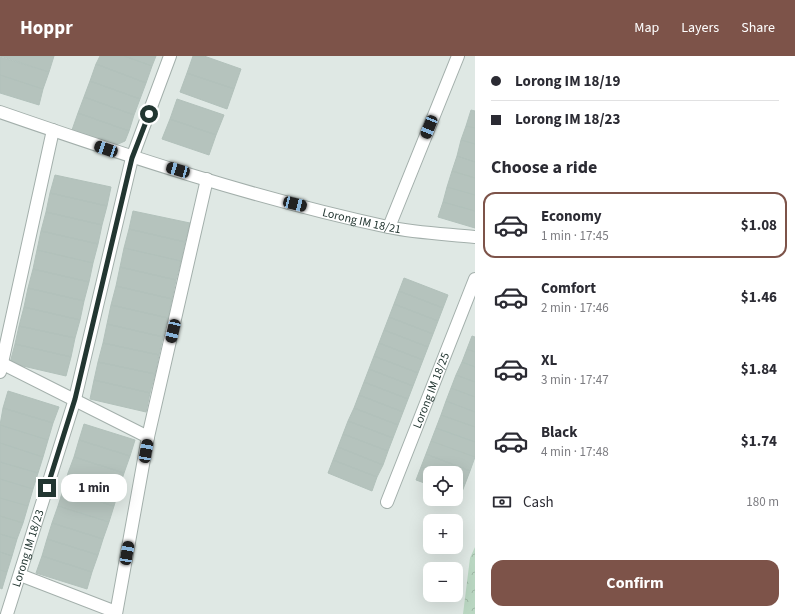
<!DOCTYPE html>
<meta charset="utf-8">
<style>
:root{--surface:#fff;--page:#f2f2f3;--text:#2b2b33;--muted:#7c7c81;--line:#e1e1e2;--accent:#7d5349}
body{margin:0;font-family:"Source Sans 3",sans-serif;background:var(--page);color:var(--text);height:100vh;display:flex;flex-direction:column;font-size:15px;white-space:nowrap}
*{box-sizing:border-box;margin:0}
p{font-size:13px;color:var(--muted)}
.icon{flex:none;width:22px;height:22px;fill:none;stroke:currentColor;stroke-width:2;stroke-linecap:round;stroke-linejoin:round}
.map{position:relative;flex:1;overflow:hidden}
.panel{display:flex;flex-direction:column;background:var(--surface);width:320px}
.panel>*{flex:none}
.top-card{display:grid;align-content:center;height:88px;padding:0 16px;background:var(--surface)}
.controls{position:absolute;left:423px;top:410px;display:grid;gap:8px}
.controls a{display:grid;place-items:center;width:40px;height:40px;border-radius:8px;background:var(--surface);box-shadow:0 4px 16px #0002;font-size:20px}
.end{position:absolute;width:18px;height:18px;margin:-9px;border:5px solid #223631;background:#fff;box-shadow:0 0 0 2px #fff}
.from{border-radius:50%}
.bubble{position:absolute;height:28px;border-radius:12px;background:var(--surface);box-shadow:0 4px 16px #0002;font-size:13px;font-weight:700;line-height:28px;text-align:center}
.car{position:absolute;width:12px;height:24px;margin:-12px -6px;border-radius:5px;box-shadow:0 0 3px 1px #0007;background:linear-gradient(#222 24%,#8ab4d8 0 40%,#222 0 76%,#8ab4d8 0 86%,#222 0)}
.top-card b{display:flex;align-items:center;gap:14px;height:38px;font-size:15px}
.top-card b+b{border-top:1px solid var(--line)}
.top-card i{width:10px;height:10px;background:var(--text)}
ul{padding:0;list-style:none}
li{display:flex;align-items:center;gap:12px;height:66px;margin:0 8px 6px;padding:0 8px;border:2px solid transparent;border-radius:12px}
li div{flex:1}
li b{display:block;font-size:15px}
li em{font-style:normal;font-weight:700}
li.current{border-color:var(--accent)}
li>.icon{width:36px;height:36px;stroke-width:1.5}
h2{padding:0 16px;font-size:18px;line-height:48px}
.pay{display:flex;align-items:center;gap:10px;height:44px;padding:0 16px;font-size:15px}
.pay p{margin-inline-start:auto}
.action{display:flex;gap:8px;margin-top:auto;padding:8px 16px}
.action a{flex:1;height:46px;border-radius:12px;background:var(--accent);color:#fff;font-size:16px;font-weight:700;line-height:46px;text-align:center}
header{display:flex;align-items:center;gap:24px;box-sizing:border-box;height:56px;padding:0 20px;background:var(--accent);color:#fff}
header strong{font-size:19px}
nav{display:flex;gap:22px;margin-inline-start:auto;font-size:14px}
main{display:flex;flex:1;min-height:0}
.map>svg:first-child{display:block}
</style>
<header>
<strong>Hoppr</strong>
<nav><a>Map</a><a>Layers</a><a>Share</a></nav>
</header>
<main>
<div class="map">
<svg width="475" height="558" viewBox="0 0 475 558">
<defs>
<pattern id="forest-crowns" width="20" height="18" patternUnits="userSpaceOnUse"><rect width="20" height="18" fill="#bad7c2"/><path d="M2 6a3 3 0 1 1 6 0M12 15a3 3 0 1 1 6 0" fill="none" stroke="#a0b9a7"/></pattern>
</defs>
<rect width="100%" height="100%" fill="#dfe8e4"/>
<path fill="url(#forest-crowns)" d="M475,491V558H463L470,502Z"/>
<path fill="#b5c3bd" stroke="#b2c1bb" d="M0,0H54L49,16Z
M100,0H124L152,10L146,27L96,8Z
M124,0H156L152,10Z
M193,0H204L241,13L234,33L187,17Z
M0,1L49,16L43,33L0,19Z
M96,8L146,27L140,43L90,25Z
M187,17L234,33L227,53L180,36Z
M0,19L43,33L39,49L0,37Z
M90,25L140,43L134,59L84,41Z
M84,41L134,59L129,75L78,57Z
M177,43L224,59L216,79L170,63Z
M471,54L475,55V72L466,70Z
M78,57L129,75L125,85L116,89L72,74Z
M170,63L216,79L209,99L162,83Z
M466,70L475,72V88L461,84Z
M461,84L475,88V106L457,100Z
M457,100L475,106V122L452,115Z
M452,115L475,122V139L447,131Z
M55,119L111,131L107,150L50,137Z
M447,131L475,139V155L443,146Z
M50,137L107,150L102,169L46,156Z
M443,146L475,155V172L438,161Z
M133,155L190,167L185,186L129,173Z
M46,156L102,169L98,188L41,175Z
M129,173L185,186L181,205L124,192Z
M41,175L98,188L93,207L37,194Z
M124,192L181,205L176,224L120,211Z
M37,194L93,207L89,226L33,213Z
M120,211L176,224L172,243L116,230Z
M33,213L89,226L84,245L28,232Z
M404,222L448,239L443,252L399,235Z
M116,230L172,243L168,262L111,249Z
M28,232L84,245L80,264L24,251Z
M399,235L443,252L438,265L394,248Z
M394,248L438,265L433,278L389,261Z
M111,249L168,262L163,281L107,268Z
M24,251L80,264L75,282L19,270Z
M389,261L433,278L428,291L384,274Z
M107,268L163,281L159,299L103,287Z
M19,270L75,282L71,301L15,288Z
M384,274L428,291L423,304L379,287Z
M472,280L475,281V296L467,293Z
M103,287L159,299L155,318L98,306Z
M379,287L423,304L418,317L374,300Z
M15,288L71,301L66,320L10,307Z
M467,293L475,296V311L462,306Z
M374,300L418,317L413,330L369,313Z
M98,306L155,318L150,337L94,324Z
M462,306L475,311V326L456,319Z
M369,313L413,330L408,343L364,326Z
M456,319L475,326V341L451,332Z
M94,324L150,337L146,356L90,343Z
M364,326L408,343L403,356L359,339Z
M451,332L475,341V356L446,345Z
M8,335L59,351L53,367L3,352Z
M359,339L403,356L398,369L354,352Z
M446,345L475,356V371L441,359Z
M3,352L53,367L48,384L0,369Z
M354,352L398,369L393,382L348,365Z
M441,359L475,371V386L436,372Z
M348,365L393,382L388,395L343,378Z
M84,368L135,384L130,400L79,384Z
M0,369L48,384L43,401L0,387Z
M436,372L475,386V401L431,385Z
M343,378L388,395L383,409L338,391Z
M79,384L130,400L124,417L74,401Z
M431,385L475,401L470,415L426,398Z
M0,387L43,401L38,417L0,406Z
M338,391L383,409L377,421L333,404Z
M426,398L470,415L465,428L456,424V417H437L421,411Z
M74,401L124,417L119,433L68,417Z
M333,404L377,421L372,435L328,417Z
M0,406L38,417L33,433L0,423Z
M421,411L437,417H430V429L416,424Z
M68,417L119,433L114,450L63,434Z
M0,423L33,433L28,450L0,442Z
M456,424L465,428L460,441L456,439Z
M63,434L114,450L109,466L58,450Z
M0,442L28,450L23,467L0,460Z
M58,450L109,466L103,483L52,467Z
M0,460L23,467L17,483L0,478Z
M52,467L103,483L98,499L47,483Z
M0,478L17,483L12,500L0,496Z
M47,483L98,499L92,516L42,500Z
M0,496L12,500L7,516L0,514Z
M42,500L92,516L87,533L36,517Z
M0,514L7,516L2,533L0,532Z"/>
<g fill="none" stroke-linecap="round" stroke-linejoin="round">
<g stroke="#a3afab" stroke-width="14">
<g id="minor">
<path id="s1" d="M0,56C127,100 257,143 388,171C416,177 446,178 475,181"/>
<path d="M389,171L458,0"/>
<path d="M3,308L148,381"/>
<path d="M0,316L53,74"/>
<path id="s2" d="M387,446L475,223"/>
<path d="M20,519L116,556"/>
<path id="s3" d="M7,558L75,343L132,102L170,0"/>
<path d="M116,558L148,381L207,123"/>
</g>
</g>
<use href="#minor" stroke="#fff" stroke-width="12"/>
</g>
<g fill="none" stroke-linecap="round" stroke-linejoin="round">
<path stroke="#223631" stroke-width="5" d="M47,432L75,343L132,102L149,58"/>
</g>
<g text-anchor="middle" stroke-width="3" stroke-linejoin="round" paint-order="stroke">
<g font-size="12" fill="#223631" stroke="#eff6f2">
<text dy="4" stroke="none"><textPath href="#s1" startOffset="378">Lorong IM 18/21</textPath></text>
<text dy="4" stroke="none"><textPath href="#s2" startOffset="120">Lorong IM 18/25</textPath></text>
<text dy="4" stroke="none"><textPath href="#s3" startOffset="69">Lorong IM 18/23</textPath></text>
</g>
</g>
</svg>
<div class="controls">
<a><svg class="icon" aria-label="locate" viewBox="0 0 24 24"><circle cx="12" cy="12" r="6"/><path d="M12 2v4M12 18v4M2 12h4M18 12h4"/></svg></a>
<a>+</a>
<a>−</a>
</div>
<i class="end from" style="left:149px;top:58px"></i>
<i class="end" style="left:47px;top:432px"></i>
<div class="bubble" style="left:61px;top:418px;width:66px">1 min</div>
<i class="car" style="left:429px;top:71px;rotate:202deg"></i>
<i class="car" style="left:106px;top:93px;rotate:289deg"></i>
<i class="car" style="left:178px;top:114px;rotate:286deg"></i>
<i class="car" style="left:295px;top:148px;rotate:104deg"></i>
<i class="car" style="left:173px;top:275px;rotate:193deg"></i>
<i class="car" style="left:146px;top:395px;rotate:10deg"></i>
<i class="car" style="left:127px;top:497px;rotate:10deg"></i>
</div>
<section class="panel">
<div class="top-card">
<b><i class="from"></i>Lorong IM 18/19</b>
<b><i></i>Lorong IM 18/23</b>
</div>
<h2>Choose a ride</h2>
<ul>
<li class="current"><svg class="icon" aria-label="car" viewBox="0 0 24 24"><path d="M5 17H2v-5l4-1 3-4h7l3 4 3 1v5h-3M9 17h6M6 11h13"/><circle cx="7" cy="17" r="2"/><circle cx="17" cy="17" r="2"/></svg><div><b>Economy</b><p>1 min · 17:45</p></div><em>$1.08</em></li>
<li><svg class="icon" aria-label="car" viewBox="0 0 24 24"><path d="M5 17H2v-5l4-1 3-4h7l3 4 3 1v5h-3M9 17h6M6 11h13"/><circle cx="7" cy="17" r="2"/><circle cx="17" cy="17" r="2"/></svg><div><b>Comfort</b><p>2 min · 17:46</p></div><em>$1.46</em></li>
<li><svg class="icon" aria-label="car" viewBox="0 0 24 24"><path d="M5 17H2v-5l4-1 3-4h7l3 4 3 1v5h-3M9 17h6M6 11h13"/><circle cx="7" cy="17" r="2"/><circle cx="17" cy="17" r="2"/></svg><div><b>XL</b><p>3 min · 17:47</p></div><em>$1.84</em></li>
<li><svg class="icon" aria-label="car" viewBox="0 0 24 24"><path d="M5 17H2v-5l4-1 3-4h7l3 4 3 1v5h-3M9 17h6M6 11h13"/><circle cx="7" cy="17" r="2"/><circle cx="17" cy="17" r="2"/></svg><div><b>Black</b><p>4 min · 17:48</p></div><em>$1.74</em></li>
</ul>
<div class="pay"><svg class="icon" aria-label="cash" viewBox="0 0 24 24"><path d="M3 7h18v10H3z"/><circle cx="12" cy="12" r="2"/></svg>Cash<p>180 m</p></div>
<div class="action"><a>Confirm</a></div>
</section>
</main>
